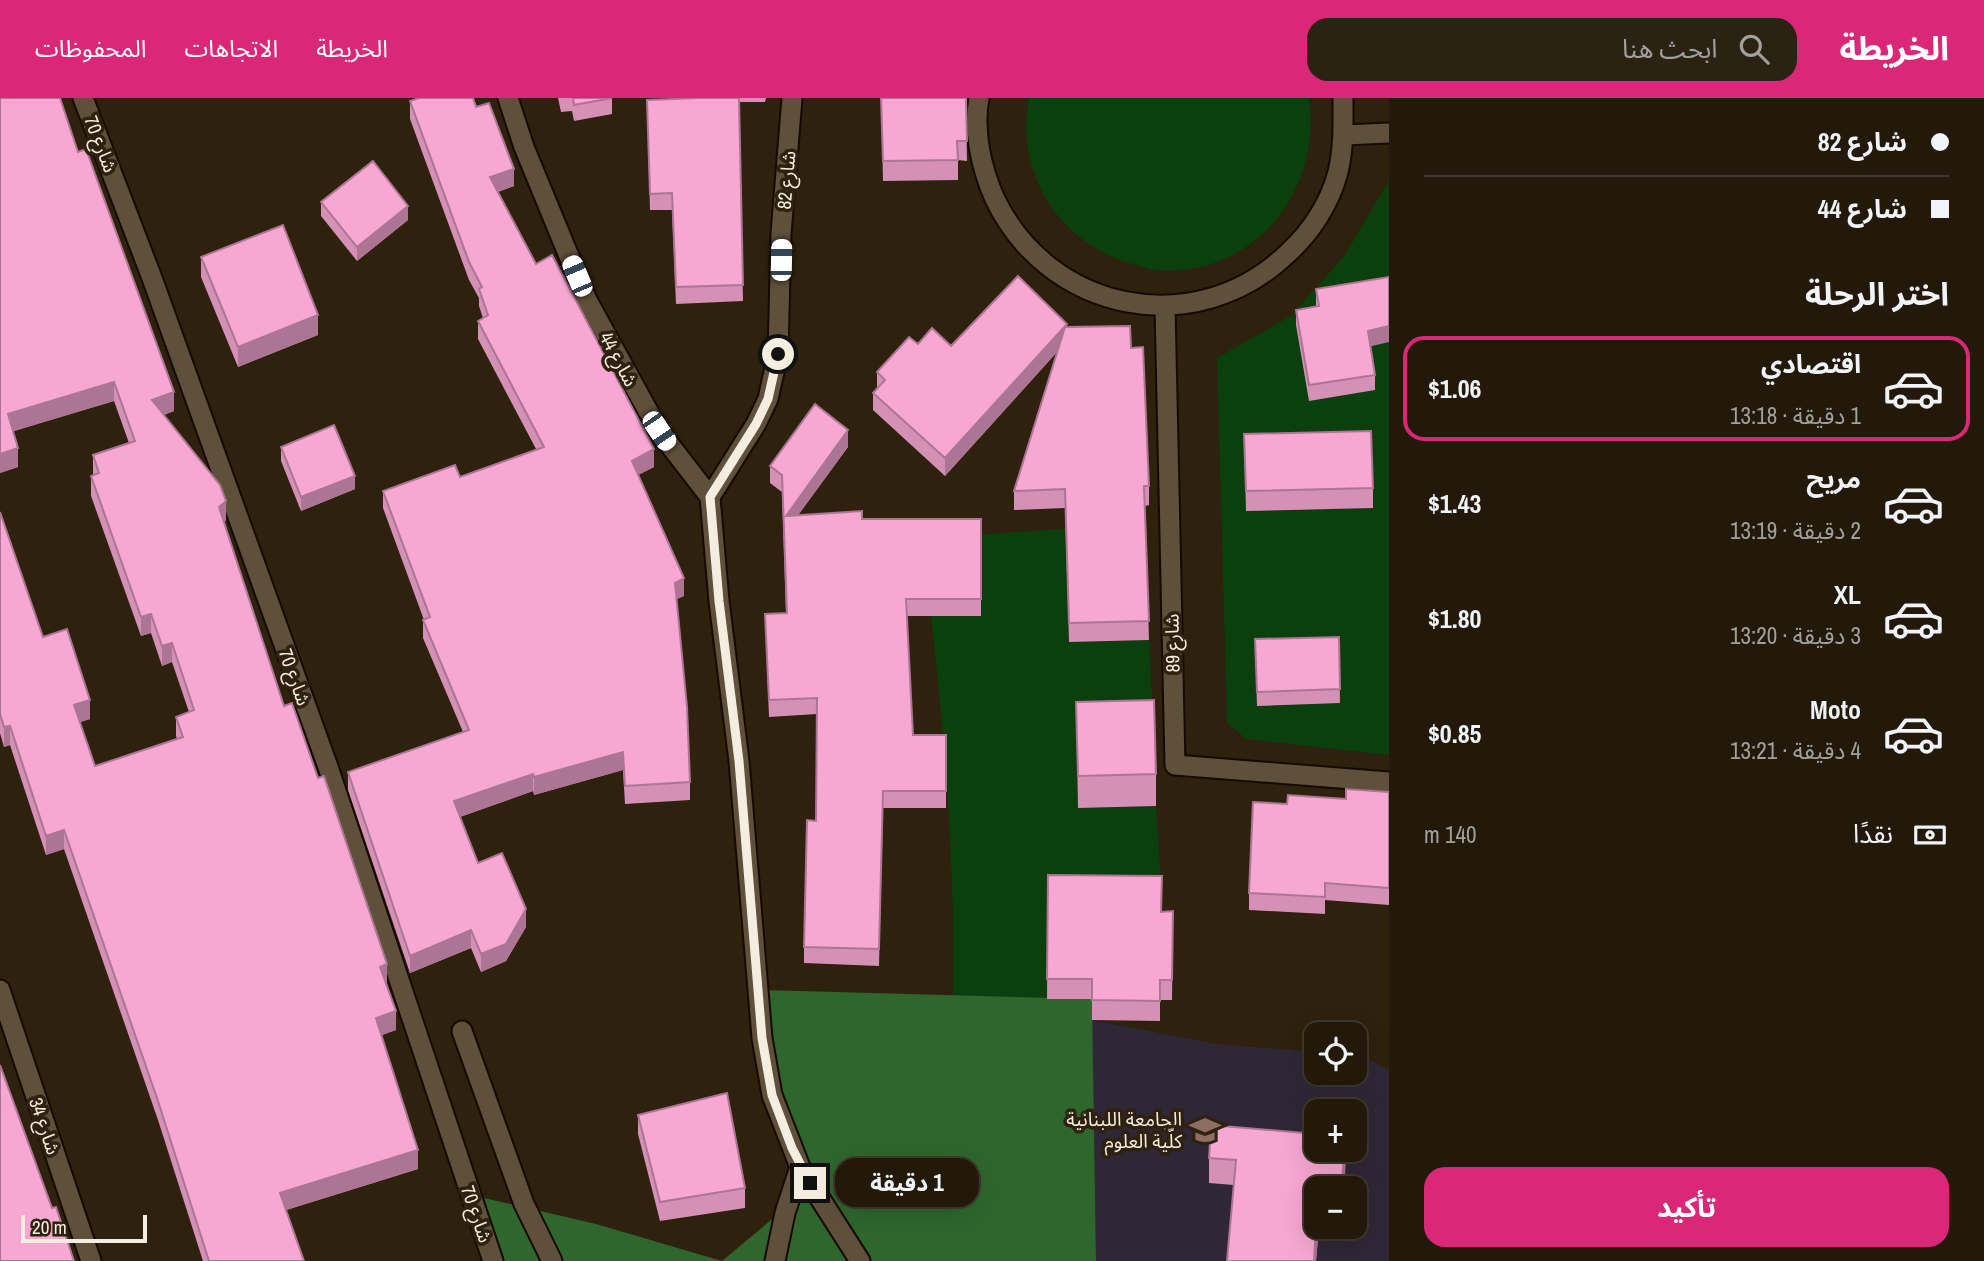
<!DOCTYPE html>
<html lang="ar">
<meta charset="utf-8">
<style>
:root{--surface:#22190a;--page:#2a2213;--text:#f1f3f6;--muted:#a2a09c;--line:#3f382b;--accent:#db2777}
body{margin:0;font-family:"Archivo Narrow","Noto Sans Arabic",sans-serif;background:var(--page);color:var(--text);direction:rtl;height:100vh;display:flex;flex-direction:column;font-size:26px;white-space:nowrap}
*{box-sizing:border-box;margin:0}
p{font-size:23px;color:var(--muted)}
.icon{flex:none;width:38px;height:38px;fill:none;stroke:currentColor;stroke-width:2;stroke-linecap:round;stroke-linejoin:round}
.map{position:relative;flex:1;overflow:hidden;direction:ltr}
.drawer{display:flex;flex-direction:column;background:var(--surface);width:595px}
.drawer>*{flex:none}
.banner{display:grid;align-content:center;height:154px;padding:0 35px;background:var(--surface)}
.controls{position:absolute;left:1304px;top:924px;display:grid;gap:14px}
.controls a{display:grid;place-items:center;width:63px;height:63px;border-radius:14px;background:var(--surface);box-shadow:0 7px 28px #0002,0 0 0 2px var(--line);font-size:35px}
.scale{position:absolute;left:21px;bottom:18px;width:126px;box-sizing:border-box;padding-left:7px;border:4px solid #f6ede1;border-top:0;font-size:19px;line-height:24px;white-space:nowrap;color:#f6ede1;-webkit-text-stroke:5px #2e210d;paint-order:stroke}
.end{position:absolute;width:32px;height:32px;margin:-16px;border:9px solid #f6ede1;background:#111;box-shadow:0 0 0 4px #111}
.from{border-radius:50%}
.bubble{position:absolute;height:49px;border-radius:21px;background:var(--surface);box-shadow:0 7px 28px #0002,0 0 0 2px var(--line);font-size:23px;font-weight:700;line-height:49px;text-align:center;direction:rtl}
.car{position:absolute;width:21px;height:42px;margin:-21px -10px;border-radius:9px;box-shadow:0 0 5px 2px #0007;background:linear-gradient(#fff 24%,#345 0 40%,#fff 0 76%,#345 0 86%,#fff 0)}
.banner b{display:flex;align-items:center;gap:24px;height:66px;font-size:26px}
.banner b+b{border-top:2px solid var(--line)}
.banner i{width:18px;height:18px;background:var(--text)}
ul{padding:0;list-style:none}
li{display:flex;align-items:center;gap:21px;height:105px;margin:0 14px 10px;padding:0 21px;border:4px solid transparent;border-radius:21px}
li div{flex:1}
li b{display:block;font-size:26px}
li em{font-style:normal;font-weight:700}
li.current{border-color:var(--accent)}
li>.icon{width:63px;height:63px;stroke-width:1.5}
h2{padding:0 35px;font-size:32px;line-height:84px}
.pay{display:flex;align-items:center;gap:18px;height:77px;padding:0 35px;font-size:26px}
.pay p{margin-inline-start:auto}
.action{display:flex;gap:14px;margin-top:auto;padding:14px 35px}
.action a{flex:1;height:80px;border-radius:21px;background:var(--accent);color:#fff;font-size:28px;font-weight:700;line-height:80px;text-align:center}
header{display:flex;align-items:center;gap:42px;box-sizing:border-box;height:98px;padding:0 35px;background:var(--accent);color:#fff}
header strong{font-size:33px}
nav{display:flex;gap:38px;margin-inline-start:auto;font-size:24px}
.search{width:490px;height:63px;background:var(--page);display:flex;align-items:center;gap:18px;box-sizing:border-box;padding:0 24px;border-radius:21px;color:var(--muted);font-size:26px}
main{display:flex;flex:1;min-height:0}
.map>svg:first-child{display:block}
</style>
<header>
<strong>الخريطة</strong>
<div class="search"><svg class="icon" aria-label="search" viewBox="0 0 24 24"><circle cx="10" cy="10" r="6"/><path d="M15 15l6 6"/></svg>ابحث هنا</div>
<nav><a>الخريطة</a><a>الاتجاهات</a><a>المحفوظات</a></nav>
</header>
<main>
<section class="drawer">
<div class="banner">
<b><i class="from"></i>شارع 82</b>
<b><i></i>شارع 44</b>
</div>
<h2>اختر الرحلة</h2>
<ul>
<li class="current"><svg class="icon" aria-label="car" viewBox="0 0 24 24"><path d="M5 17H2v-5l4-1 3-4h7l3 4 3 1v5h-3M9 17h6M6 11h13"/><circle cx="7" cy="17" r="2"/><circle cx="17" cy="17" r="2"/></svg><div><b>اقتصادي</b><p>1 دقيقة · 13:18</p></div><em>$1.06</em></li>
<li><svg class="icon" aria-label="car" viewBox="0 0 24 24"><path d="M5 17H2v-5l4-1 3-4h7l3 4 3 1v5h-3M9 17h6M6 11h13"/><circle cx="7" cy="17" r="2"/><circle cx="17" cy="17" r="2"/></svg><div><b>مريح</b><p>2 دقيقة · 13:19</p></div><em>$1.43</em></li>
<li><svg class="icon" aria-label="car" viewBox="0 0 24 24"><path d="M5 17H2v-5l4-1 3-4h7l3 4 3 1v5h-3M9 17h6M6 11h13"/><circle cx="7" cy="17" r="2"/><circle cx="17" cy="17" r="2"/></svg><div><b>XL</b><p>3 دقيقة · 13:20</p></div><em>$1.80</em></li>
<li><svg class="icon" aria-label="car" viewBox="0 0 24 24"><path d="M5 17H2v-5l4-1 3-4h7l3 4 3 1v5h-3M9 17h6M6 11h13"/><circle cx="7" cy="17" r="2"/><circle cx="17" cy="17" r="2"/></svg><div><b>Moto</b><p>4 دقيقة · 13:21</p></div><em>$0.85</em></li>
</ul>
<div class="pay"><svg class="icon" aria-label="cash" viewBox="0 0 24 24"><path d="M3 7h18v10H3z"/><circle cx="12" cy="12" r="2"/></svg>نقدًا<p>140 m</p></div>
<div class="action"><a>تأكيد</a></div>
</section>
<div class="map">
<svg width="1389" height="1163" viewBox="0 0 1389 1163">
<rect width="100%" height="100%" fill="#2e210d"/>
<path fill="#302736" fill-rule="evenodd" d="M1092,922L1216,946L1316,954V975H1354L1355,957L1363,958L1389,972V1163H1096ZM1316,1013H1354V1052H1316ZM1316,1090H1354V1129H1316Z"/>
<path fill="#0b3f0d" d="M1029,0H1309C1323,93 1253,181 1155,172C1147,171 1137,167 1129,165C1057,143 1015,74 1029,0Z
M1389,82V657L1246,641L1227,625L1217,260L1292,217L1345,157Z
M1065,431L1069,544L1149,542L1154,634L1076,636L1078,710L1156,708L1162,798L1048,797L1047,901L953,897C955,770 945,644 931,518H980L969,437Z"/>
<path fill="#2e662d" d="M760,892L1092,901L1096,1163H497L471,1097L596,1126L722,1163L801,1097Z"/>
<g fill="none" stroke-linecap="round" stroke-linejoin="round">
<g stroke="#160a00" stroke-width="23">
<path id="minor" d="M83,0L152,180L328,669L493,1163
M508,0L524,49L587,202L659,333L710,399L719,503L739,663L762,940L772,997L800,1069L860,1163
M979,0C973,32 981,69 994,99C1048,215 1196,244 1288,155C1311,134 1330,105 1338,74C1344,49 1343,25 1343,0
M1344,37L1389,35
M1165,208L1175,667L1389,684
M710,399L756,326L768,301L778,256L781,136L792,0
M0,892L91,1163
M462,933L524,1106L552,1163
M775,1163L785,1115L800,1069"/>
</g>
<use href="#minor" stroke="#5f503b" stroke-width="19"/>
</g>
<path fill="#d490b5" d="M417,0H473L514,88L498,94L536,166L654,369L638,377L684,498L676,501L690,684V702L625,706L623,672L534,697L533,693L460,719L478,765L526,829L506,863L481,874L471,850L410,875L348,692V674L463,634L423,540V522H424L383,410V393L460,379L536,351L478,241V223L483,220L479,208V200L469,182L410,21V3Z
M558,0H612V16L574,23L572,13L561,14Z
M699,0H766L765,4H739L743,203L676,206L672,112H650L647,2Z
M881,0H966L967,63L958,62V82L883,83Z
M78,54L174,313L164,317L226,422L224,424L284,608L387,885L396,932L382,937L418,1071L286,1112L304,1163H203L158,1022L64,751L46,757L10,647L4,649L0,635V414L43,539L90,621L80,624L95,668L177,641L176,638V619L189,614L172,564L162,568L151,535L141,538L91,398V378H93V357L129,345L114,303L13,333L18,369L0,375Z
M321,104L408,122L357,163L321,118Z
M201,159L318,237L238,269L201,179Z
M1316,191L1370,248L1375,277V292L1309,303L1296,227V212L1316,208Z
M1067,229L1131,250L1149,388V407L1145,408L1149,542L1069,544L1065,410L1014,412V393L1057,254L945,378L873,312V295L877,290V274L918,246L951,248Z
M1244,336L1373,390V410L1246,413Z
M281,349L355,391L301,413L281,363Z
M848,349L798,417L862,421H981V518H907L913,637H946V710H883L879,868L804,865V849L816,723L817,616L769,619L765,516L786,515L782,394L770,385V368Z
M1339,539L1340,605L1257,608L1255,541Z
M1076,604L1156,676V708L1078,710Z
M1389,694V807L1325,802V816L1249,812V795L1287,706L1346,701Z
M1048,777L1161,814L1173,813L1172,902H1160V923L1092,922V901H1047Z
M638,1017L745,1090V1110L660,1123L638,1036Z
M1346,1052V1063L1316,1090V1129H1319L1316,1163H1227L1234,1087L1209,1085V1060Z"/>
<path fill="#ac7593" d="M514,71V88L490,96V79Z
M408,108V122L357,163V149Z
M318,217V237L238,269V249Z
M1067,226V243L945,378V360Z
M1389,228V244L1368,249V233Z
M114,284V303L8,335V316Z
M174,294V313L152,321V302Z
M848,332V349L786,434V418Z
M18,350V369L0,375V356Z
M654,351V369L632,380V363Z
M355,378V391L301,413V399Z
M226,403V422L219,428V409Z
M684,480V498L675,502V485Z
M151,516V535L141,538V519Z
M172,545V564L162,568V548Z
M90,602V621L74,626V607Z
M10,628V647L4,649V629Z
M623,654V672L534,697V679Z
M533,676V693L454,721V703Z
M64,732V751L46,757V738Z
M526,811V829L506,863L481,874V856Z
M471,832V850L410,875V858Z
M387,866V885L380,888V869Z
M396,913V932L376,939V920Z
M418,1052V1071L280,1114V1095Z
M1345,1052H1346V1063L1344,1090H1341Z
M1316,1129H1319L1316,1163H1314Z"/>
<path fill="#f6a7d2" stroke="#ac7593" stroke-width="2" d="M0,0H60L78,54L86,51L174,294L152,302L220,387L226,403L219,409L284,608L292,605L318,680L324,678L387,866L380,869L396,913L376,920L418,1052L280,1095L304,1163H209L158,1003L64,732L46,738L10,628L4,629L0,616V414L43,539L67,531L90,602L74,607L95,668L183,639L176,619L194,612L172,545L162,548L151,516L141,519L91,378L99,375L93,357L135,343L114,284L8,316L18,350L0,356Z
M419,0H473L476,9L489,5L514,71L490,79L536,166L552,157L654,351L632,363L684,480L675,485L687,609L690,684L625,688L623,654L534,679L533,676L454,703L478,765L502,755L526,811L506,846L481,856L471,832L410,858L348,674L469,632L423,522L430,519L383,393L455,367L460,379L544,349L478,223L488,217L479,191L482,189L469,164L410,3Z
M573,0H612L574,7Z
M699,0H739L743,187L676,189L672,95L650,96L647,2Z
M881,0H966L967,43H957L958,62L883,63Z
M373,63L408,108L357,149L321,104Z
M283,127L318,217L238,249L201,159Z
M1018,178L1067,226L945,360L873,295L885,282L877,274L909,239L918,246L932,230L951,248Z
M1389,179V228L1368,233L1375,277L1309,287L1296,212L1319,208L1316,191Z
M1130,228L1131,250L1143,249L1149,388H1144L1149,523L1069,525L1065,391L1014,393L1065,229Z
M815,306L848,332L786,418L862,413V421H981V501H906L913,637H946V693H883L879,851L804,849L807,722L816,723L817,600L769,602L765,516L787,515L782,377L770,368Z
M334,327L355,378L301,399L281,349Z
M1371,333L1373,390L1246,393L1244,336Z
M1339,539L1340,591L1257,594L1255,541Z
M1154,602L1156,676L1078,678L1076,604Z
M1346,691L1389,694V790L1325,785V799L1249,795L1253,704L1287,706L1288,697L1346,701Z
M1048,777L1162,778L1161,814L1173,813L1172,882H1160V903L1092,902V881H1047Z
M0,967L52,1110L56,1109L74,1163H0Z
M727,995L745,1090L660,1104L638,1017Z
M1211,1027L1316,1036V1052H1345L1341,1090H1316V1129L1314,1163H1227L1236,1062L1209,1060Z"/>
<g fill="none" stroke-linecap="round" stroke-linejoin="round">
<path stroke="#f6ede1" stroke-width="9" d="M778,256L768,301L756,326L710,399L719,503L739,663L762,940L772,997L792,1050L810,1085"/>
</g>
<defs>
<g id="university-bare" transform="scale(2.415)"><path d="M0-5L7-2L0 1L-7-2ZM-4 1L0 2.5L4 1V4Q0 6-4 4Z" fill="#8d6e63" stroke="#2e210d" stroke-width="2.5" paint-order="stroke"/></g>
</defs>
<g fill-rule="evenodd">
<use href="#university-bare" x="1205" y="1032"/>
</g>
<g text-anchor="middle" stroke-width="7" stroke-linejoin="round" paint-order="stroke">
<g font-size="19" fill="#f6ede1" stroke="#2e210d">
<text transform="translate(101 46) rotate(69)" y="7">شارع 70</text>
<text transform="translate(786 82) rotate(-85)" y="7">شارع 82</text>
<text transform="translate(619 261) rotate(62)" y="7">شارع 44</text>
<text transform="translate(1172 545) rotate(-91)" y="7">شارع 89</text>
<text transform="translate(295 579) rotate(70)" y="7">شارع 70</text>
<text transform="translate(45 1028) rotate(71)" y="7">شارع 34</text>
<text transform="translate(477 1116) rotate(71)" y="7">شارع 70</text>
</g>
<g font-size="19" fill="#f6ede1" stroke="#2e210d" text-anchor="end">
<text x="1182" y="1028">الجامعة اللبنانية<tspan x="1182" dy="22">كلّية العلوم</tspan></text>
</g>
</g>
</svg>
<div class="controls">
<a><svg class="icon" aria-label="locate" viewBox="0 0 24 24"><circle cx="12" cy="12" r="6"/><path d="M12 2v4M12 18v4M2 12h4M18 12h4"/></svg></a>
<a>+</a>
<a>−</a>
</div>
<div class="scale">20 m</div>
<i class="end from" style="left:778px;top:256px"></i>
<i class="end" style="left:810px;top:1085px"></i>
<div class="bubble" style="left:835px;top:1060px;width:144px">1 دقيقة</div>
<i class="car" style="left:781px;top:162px;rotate:1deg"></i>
<i class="car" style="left:577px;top:178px;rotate:337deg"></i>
<i class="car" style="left:659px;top:333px;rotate:146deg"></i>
</div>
</main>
